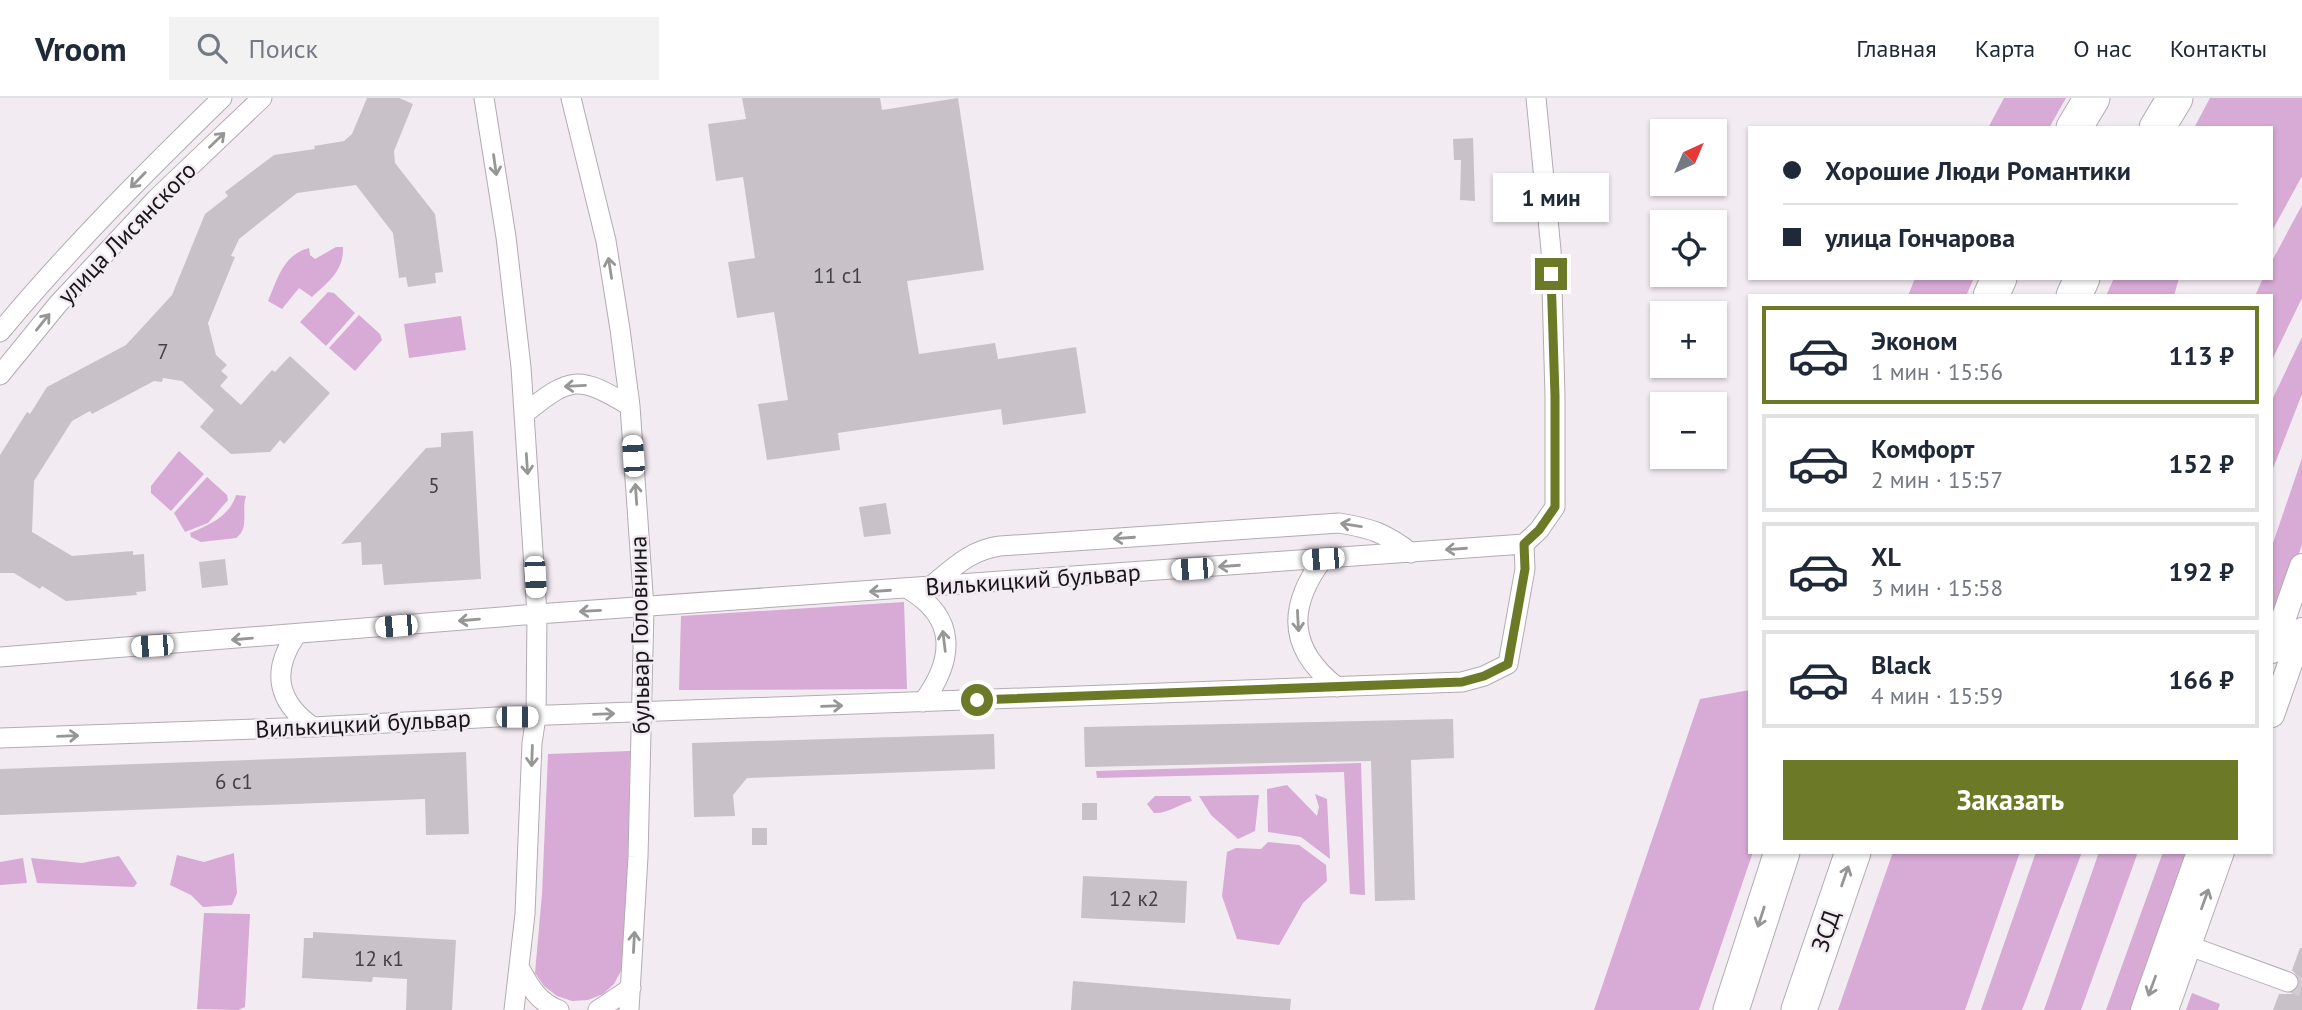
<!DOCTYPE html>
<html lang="ru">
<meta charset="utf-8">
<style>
:root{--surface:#fff;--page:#f2f2f3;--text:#1f2937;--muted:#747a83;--line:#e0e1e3;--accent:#6c7a27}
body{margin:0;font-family:"PT Sans",sans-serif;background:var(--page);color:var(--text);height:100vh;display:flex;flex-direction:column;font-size:26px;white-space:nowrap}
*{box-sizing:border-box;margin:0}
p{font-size:23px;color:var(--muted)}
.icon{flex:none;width:38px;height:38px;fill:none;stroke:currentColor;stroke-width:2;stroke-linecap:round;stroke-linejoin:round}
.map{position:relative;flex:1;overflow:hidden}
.details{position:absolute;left:1748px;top:196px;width:525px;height:560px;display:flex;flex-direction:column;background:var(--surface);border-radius:0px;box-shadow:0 2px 5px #0004}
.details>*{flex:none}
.top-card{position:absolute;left:1748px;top:28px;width:525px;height:154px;border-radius:0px;box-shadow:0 2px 5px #0004;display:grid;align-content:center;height:154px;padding:0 35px;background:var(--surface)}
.needle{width:46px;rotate:44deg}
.fabs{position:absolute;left:1650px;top:21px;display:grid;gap:14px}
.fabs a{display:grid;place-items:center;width:77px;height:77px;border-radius:0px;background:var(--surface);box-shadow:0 2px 5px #0004;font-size:35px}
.end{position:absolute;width:32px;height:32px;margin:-16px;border:9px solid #6c7a27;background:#fff;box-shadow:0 0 0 4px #fff}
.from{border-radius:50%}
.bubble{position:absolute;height:49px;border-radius:0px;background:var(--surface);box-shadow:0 2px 5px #0004;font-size:23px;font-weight:700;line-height:49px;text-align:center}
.car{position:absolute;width:21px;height:42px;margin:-21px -10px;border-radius:9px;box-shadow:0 0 5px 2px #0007;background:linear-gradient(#fff 24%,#345 0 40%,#fff 0 76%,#345 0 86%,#fff 0)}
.top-card b{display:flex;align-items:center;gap:24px;height:66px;font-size:26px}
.top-card b+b{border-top:2px solid var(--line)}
.top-card i{width:18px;height:18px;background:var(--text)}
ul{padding:12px 0 0;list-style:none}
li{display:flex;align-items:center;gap:21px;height:98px;margin:0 14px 10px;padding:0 21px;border:4px solid var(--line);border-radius:0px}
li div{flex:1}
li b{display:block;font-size:26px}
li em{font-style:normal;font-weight:700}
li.current{border-color:var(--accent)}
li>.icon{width:63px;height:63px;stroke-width:1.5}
.cta{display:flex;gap:14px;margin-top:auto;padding:14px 35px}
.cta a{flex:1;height:80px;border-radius:0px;background:var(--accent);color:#fff;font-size:28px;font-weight:700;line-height:80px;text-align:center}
header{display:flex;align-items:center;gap:42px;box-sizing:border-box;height:98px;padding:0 35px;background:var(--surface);border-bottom:2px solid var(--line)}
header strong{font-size:33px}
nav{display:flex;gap:38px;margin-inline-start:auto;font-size:24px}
.search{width:490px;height:63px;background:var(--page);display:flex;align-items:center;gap:18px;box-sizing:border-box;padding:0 24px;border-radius:0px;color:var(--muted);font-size:26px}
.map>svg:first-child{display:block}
</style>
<header>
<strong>Vroom</strong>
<div class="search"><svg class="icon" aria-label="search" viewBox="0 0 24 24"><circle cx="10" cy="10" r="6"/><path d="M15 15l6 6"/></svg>Поиск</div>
<nav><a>Главная</a><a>Карта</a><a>О нас</a><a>Контакты</a></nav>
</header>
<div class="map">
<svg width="2302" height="912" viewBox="0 0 2302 912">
<rect width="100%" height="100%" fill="#f3ebf2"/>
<path fill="#d8aad6" d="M2004,0H2066L2049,30H1988Z
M2210,0H2302V78L2272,133V30H2194Z
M2302,107V200L2272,262V198H2255L2263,180H2272V163Z
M336,149H343C344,173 328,184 312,199L299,190L282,211L268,203C278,180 283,157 309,150L310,157L315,161Z
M1915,180H1974L1966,198H1908Z
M2114,180H2179L2174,198H2106Z
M328,194L334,195L355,215L326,248L300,224Z
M359,217L380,236L382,242L355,273L329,250Z
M461,218L466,252L409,260L404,226Z
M2302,239V296L2272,373V302Z
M179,353L204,376L171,413L151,395V388Z
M2302,360V446L2272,538V448Z
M207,379L227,397L228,402L208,425L185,434L174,415Z
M236,397L246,398C241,413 250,430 236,440L201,444L191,439L190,435C209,427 230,418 236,397Z
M904,504L907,591L679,592L681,518Z
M1750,592V754H1753L1699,912H1594L1700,601Z
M630,653L629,774L622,871L614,886L603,896L588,902L572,903L557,898L544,888L535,875L542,796L548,656Z
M1361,665L1365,797L1350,796L1344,674L1097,680L1096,673Z
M1287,687L1317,718L1319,709L1315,696L1327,701L1330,761L1301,739L1268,734L1267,691Z
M1259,697L1255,733L1238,741L1211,717L1199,698Z
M1155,698H1190L1192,703C1180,706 1167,716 1154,715L1147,706Z
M1268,744L1299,747L1326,767L1327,783L1303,805L1279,847L1237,841L1222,798L1227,754L1236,750L1261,751Z
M1893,754H2020L1965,912H1838Z
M2036,754H2082L2022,912H1981Z
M2099,754H2138L2081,912H2044Z
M2163,754H2195L2139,912H2106Z
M234,755L237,795L232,807L203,809L191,797L170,787L177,757L204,764Z
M119,758L137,785L134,789L37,785L31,760L82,765Z
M23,760L27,785L0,787V764Z
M204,815L250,816L245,909L238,912L197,911Z
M2192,895L2220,906L2218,912H2186Z"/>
<path fill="#c9c1c8" d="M367,0H399L413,6L394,53L395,65L435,116L443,174L435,175L436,185L408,189L406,179L399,180L393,135L356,87L297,95L239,141L231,158L235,159L208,225L216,257L227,267L221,273L228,279L220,288L241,307L272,272L275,274L290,258L330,295L284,346L280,342L270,354L231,356L200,329L214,312L182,283L163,280L162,284L154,283L92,316L90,313L72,323L34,383L32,434L72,458L133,453V457L144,456L146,493L136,494L137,497L66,503L42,488L40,491L14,475H0V357L27,314L30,316L47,289L126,247L172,197L205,116L228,98L225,94L274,57L315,51L314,48L344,43L352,36Z
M742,0H880L882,12L958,0L984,172L907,183L919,256L995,245L998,261L1076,249L1086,315L1003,327L1001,311L838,335L840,352L767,362L758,306L788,302L774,214L737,220L728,164L755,160L743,79L716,83L708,26L746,21Z
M1473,40L1475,103L1460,102L1461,62H1454L1453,41Z
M473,333L481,481L384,487L382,466L362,467L361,444L341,446L426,350L441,349V335Z
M886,405L891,436L864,439L859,409Z
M225,461L228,487L202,490L199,464Z
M1453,621L1454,660L1411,662L1415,802L1375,803L1371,663L1085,669L1084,629Z
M994,636L995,671L747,680L733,697L735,718L694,719L692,645Z
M466,654L469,736L426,737L425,701L0,717V671Z
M1082,705H1097V722H1082Z
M752,730H767V747H752Z
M1083,778L1187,783L1185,825L1081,820Z
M313,834L456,842L452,912H406L407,881L373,879L372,884L302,880L304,840H313Z
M2300,850H2302V912H2273L2279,896H2291L2299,889L2300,881L2292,872Z
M1073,883L1291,901L1290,912H1071Z"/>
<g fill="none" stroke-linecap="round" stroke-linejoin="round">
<path stroke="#d2cbd1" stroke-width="19" stroke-dasharray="19 10" stroke-linecap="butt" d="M2288,884L2302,889"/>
<g stroke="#b3abb2" stroke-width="21">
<path id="minor" d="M484,0L506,139L521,269L537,516L536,619L532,645L525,816L514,912
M571,0L606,143L620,231L630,308L644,510L638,759L629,912
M0,234C69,151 145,75 222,0
M0,277L58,206L157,100L262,0
M524,316C571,278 578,277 630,308
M1524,446L1539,432L1555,409V298L1551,152L1536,0
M1323,461C1287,509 1288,551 1337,589
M930,489C953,470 970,452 1000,448L1339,425C1370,430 1386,435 1411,455
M908,491C958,520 954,562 923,604
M296,537C271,573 277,604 313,629
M0,559L537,516L1524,446
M0,640L313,629L497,619L1462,584L1484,578L1508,566L1525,471L1524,446
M2176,843L2288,884
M519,869C530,889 538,904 559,912
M598,912L631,890"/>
</g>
<g stroke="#b3abb2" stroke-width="26">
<path id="tertiary" d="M2272,553L2302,468
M2272,617L2302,532
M2143,912L2199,754
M2166,912L2222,754"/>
</g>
<g stroke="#b3abb2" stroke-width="37">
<path id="motorway" d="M2074,30L2092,0
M2157,30L2175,0
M1991,198L1999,180
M2074,198L2082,180
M1731,912L1782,754
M1799,912L1853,754"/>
</g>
<use href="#minor" stroke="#fff" stroke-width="19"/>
<use href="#tertiary" stroke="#fff" stroke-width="24"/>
<use href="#motorway" stroke="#fff" stroke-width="35"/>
</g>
<defs><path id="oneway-shaft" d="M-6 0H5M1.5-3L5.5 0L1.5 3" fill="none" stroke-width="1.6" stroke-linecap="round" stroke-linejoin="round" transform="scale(1.75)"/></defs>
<g stroke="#979697">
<use href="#oneway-shaft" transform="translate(217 42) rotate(-44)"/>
<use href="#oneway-shaft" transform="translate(495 67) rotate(82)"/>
<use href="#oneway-shaft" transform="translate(138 82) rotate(134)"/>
<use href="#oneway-shaft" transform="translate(610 170) rotate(-99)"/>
<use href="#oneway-shaft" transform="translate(43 224) rotate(-51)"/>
<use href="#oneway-shaft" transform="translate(575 288) rotate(177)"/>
<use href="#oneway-shaft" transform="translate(527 366) rotate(86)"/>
<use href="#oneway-shaft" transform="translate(636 396) rotate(-94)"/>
<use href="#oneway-shaft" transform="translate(1351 427) rotate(-171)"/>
<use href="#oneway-shaft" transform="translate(1124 440) rotate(176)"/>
<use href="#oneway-shaft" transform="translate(1456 451) rotate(176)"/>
<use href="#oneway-shaft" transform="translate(1229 468) rotate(176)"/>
<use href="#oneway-shaft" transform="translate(880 493) rotate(176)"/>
<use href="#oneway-shaft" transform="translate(590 513) rotate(177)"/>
<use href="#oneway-shaft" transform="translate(469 522) rotate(175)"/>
<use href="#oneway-shaft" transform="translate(1298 523) rotate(87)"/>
<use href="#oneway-shaft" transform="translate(242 541) rotate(175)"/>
<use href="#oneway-shaft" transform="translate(944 543) rotate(-97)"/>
<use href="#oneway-shaft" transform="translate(832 608) rotate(-2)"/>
<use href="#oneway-shaft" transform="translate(604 616) rotate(-2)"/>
<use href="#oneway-shaft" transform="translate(68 638) rotate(-2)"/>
<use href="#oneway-shaft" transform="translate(532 658) rotate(92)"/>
<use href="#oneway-shaft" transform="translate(1845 778) rotate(-71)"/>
<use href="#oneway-shaft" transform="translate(2205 801) rotate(-70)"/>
<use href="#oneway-shaft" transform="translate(1761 819) rotate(108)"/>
<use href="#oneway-shaft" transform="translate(634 844) rotate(-87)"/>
<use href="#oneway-shaft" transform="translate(2152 888) rotate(110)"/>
</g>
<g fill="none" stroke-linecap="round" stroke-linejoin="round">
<path stroke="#6c7a27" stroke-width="9" d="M977,602L1462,584L1484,578L1508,566L1525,471L1524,446L1539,432L1555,409V298L1551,176"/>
</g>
<g text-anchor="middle" stroke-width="5" stroke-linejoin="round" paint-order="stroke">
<g font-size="21" fill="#444144">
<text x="838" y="185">11 с1</text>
<text x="163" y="261">7</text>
<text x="434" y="395">5</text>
<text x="234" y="691">6 с1</text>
<text x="1134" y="808">12 к2</text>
<text x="379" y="868">12 к1</text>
</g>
<g font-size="24" fill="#181618" stroke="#f3ebf2">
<text transform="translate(127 135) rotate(-46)" y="8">улица Лисянского</text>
<text transform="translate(1033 482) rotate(-4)" y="8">Вилькицкий бульвар</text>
<text transform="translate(640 537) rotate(-91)" y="8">бульвар Головнина</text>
<text transform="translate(363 626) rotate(-3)" y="8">Вилькицкий бульвар</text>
<text transform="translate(1826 833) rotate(-71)" y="8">ЗСД</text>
</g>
</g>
</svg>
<div class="fabs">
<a><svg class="needle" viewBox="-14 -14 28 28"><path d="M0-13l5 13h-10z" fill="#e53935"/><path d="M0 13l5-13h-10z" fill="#747a83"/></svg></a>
<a><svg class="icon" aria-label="locate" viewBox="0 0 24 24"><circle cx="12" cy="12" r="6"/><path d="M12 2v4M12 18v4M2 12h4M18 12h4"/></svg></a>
<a>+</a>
<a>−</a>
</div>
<i class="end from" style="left:977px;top:602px"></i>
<i class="end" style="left:1551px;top:176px"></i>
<div class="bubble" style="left:1493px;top:75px;width:116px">1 мин</div>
<i class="car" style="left:633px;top:358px;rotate:356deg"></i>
<i class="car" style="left:1323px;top:461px;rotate:266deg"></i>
<i class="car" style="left:1192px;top:471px;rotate:266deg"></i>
<i class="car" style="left:535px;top:479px;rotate:177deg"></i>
<i class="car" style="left:396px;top:528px;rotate:265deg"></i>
<i class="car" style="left:152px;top:548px;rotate:266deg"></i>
<i class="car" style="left:517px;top:619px;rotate:90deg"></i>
<div class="top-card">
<b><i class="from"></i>Хорошие Люди Романтики</b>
<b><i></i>улица Гончарова</b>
</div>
<section class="details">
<ul>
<li class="current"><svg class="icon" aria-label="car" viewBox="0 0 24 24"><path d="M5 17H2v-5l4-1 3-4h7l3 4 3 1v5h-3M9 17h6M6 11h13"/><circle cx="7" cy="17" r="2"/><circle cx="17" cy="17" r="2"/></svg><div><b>Эконом</b><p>1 мин · 15:56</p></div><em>113 ₽</em></li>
<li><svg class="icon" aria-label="car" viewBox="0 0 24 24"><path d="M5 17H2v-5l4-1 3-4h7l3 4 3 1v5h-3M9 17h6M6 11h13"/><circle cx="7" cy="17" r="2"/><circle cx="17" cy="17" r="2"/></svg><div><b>Комфорт</b><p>2 мин · 15:57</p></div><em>152 ₽</em></li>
<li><svg class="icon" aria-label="car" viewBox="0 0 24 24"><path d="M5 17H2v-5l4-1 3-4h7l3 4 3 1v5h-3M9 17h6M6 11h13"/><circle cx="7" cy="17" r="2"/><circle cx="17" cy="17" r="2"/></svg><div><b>XL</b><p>3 мин · 15:58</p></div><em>192 ₽</em></li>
<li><svg class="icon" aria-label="car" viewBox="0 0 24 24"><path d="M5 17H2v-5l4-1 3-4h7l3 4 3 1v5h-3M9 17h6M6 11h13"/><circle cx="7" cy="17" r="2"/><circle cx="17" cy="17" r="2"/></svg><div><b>Black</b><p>4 мин · 15:59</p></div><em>166 ₽</em></li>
</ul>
<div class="cta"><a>Заказать</a></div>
</section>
</div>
